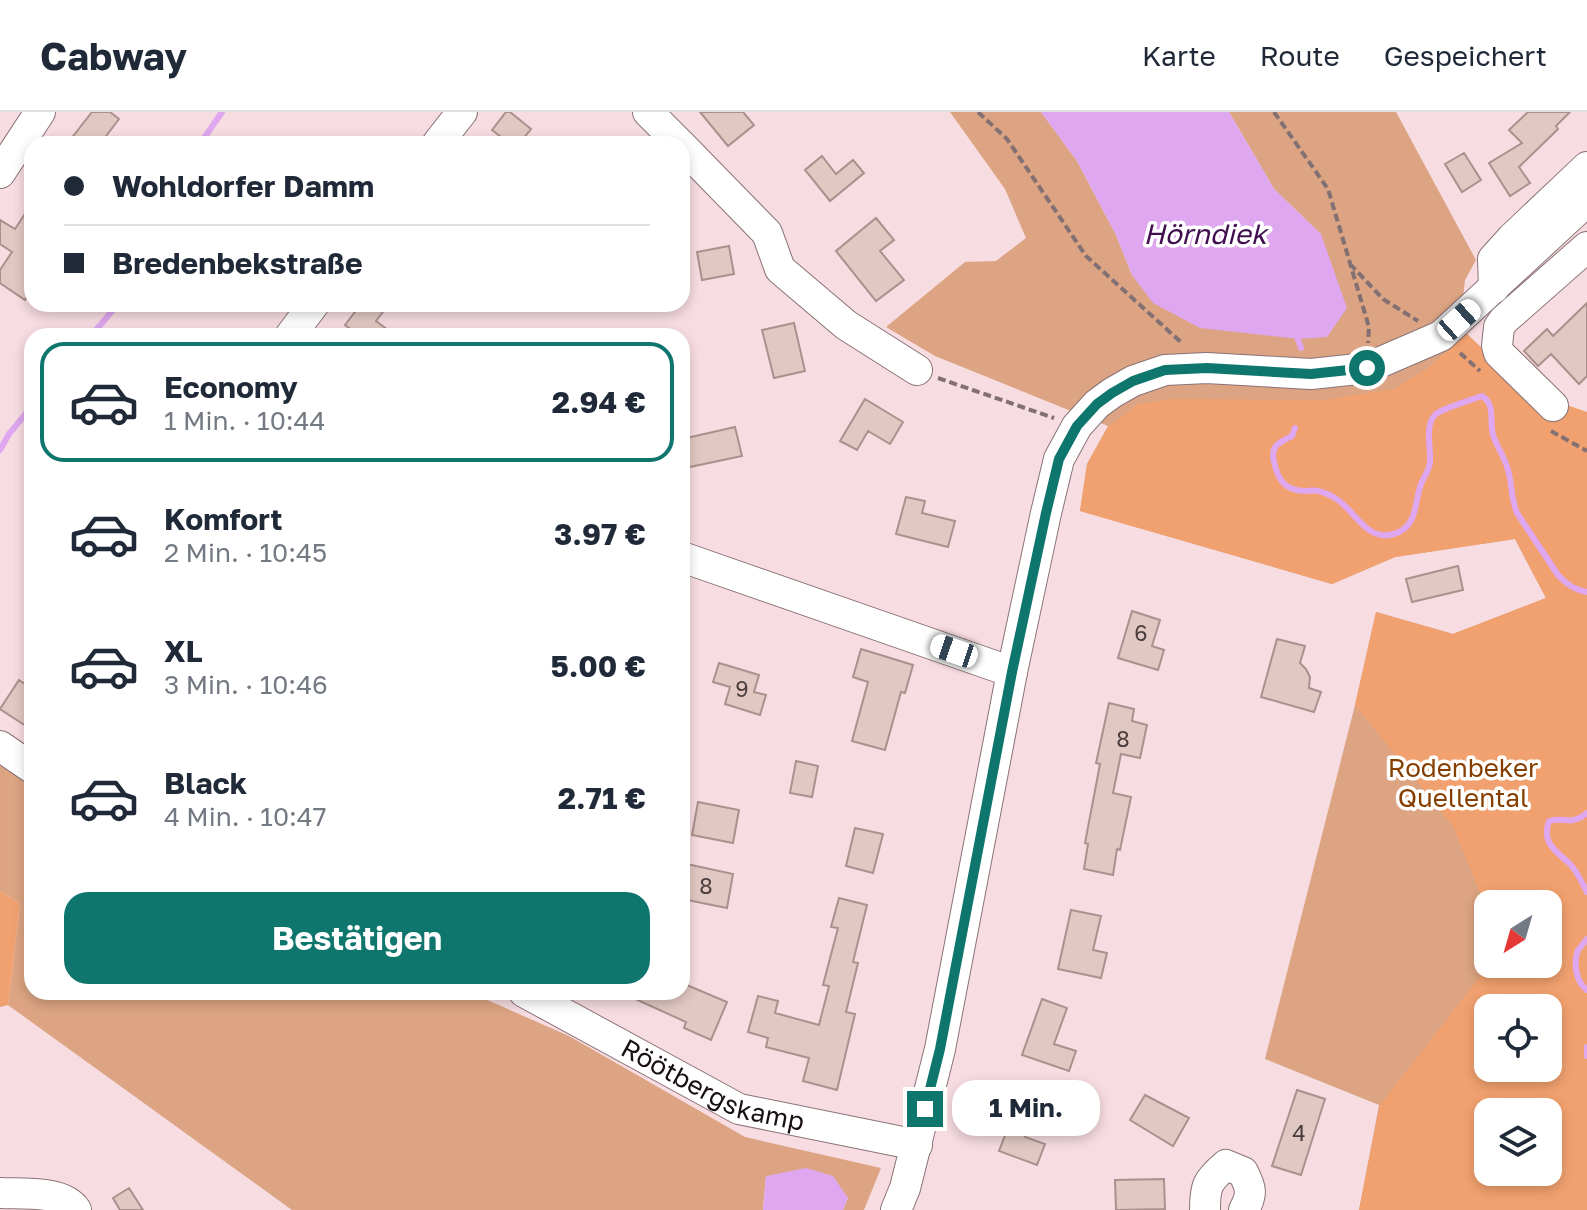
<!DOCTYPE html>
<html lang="de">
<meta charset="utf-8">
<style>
:root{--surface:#fff;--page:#f2f2f3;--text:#1f2937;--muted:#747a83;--line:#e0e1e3;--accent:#0f766e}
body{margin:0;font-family:"Golos Text",sans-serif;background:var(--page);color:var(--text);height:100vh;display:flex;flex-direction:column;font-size:30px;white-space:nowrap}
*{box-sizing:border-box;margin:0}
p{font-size:26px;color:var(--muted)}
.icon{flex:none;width:44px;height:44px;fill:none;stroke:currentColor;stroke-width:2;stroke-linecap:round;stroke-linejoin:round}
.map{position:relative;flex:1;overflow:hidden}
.drawer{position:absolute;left:24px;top:216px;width:666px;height:672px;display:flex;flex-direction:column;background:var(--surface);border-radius:24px;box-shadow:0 4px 12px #0003}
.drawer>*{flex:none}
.banner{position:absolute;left:24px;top:24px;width:666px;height:176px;border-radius:24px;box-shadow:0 4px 12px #0003;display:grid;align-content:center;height:176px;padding:0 40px;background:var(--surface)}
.needle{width:52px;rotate:217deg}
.tools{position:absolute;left:1474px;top:778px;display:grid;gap:16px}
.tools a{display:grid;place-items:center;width:88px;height:88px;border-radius:16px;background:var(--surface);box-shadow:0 4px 12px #0003;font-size:40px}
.end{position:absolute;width:36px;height:36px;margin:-18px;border:10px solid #0f766e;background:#fff;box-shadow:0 0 0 4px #fff}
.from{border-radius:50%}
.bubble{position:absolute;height:56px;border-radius:24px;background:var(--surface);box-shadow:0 4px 12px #0003;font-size:26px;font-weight:700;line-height:56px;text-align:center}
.car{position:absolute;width:24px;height:48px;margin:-24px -12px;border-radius:10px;box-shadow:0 0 6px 2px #0007;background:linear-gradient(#fff 24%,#345 0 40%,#fff 0 76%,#345 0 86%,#fff 0)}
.banner b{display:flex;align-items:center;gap:28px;height:76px;font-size:30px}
.banner b+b{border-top:2px solid var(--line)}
.banner i{width:20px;height:20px;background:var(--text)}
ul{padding:14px 0 0;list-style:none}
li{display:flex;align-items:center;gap:24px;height:120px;margin:0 16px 12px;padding:0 24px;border:4px solid transparent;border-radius:24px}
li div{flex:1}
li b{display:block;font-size:30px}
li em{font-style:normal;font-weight:700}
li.current{border-color:var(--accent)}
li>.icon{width:72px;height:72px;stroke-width:1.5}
.primary-button{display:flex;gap:16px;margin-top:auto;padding:16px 40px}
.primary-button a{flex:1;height:92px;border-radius:24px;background:var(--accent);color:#fff;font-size:32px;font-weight:700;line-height:92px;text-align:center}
header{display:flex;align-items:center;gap:48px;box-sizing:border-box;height:112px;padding:0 40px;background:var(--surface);border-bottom:2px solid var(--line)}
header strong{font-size:38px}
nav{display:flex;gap:44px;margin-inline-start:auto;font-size:28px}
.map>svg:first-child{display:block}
</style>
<header>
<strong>Cabway</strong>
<nav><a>Karte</a><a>Route</a><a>Gespeichert</a></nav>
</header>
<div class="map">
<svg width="1587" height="1098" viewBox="0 0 1587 1098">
<rect width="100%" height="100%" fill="#f7dce1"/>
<path fill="#dca482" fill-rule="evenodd" d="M950,0H1041L1077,49L1116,123L1132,163L1236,219L1266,223L1321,122L1274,77L1229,0H1396L1476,148L1465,168L1462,194L1467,222L1552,303L1587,300V1098H1359L1379,993L1265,947L1355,593L1376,500L1453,522L1546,486L1515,427L1395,445L1332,472L1080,399L1087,352L1108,314L935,244L886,215L965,150L996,149L1026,126L1005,77ZM1488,792H1548V852H1488ZM1488,896H1548V956H1488ZM1488,1000H1548V1060H1488Z
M0,651L32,671V880H469L569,924L745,1025L881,1056L864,1098H843L848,1086L766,1064L763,1098H292L8,893L20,792L0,779Z"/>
<path fill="#f1a16f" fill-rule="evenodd" d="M1467,222L1552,303L1564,292L1587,300V1098H1359L1380,993L1490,852H1548V792H1488V800L1453,714L1355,593L1376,500L1453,522L1546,486L1515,427L1395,445L1332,472L1080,399L1087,352L1108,315L1137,293L1169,287L1323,288L1394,277L1428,256ZM1488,896H1548V956H1488ZM1488,1000H1548V1060H1488Z
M0,779L20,792L8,893L0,895Z"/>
<path fill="#dea7ef" d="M1041,0H1229L1274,77L1321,122L1347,196L1327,225L1299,227L1200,216L1153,191L1132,163L1116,123L1077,49Z
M806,1056L833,1064L848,1086L843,1098H763L766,1064Z"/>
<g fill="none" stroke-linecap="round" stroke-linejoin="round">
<path stroke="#dea7ef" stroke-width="6" d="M200,32L222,0
M1296,222L1301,236
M91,224L118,192
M1295,316L1292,324C1279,330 1270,334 1274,350C1278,369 1286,379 1306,379C1308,379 1316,378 1318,379C1324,380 1330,383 1335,386C1355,398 1366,430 1394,422C1418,415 1414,391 1421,372C1424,364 1430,358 1430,349C1431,336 1424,312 1436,302C1444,296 1471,288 1482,284C1496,293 1489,308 1493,323C1497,335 1505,346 1508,358C1512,372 1511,387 1517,401L1558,463C1566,472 1574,478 1587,480
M0,338L9,322L32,294
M1587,701C1569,715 1565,704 1549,709C1541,731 1556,739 1570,752C1577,759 1582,771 1587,780
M1587,827C1586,828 1579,837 1578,838C1573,851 1576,870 1587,878
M1587,935V944"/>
</g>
<path fill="#e2c8c3" stroke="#aa918d" stroke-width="2" d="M92,0H110L119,7L100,32H67Z
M506,0H510L531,17L519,32H510L492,18Z
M700,0H743L754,13L728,34Z
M1528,0H1570L1556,14L1558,17L1519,55L1530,71L1510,84L1489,51L1522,31L1509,18Z
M1464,41L1481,68L1462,80L1445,52Z
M822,44L836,62L853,48L864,61L830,89L805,58Z
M32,91V153L25,164L32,168V176L25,188L0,171V158L12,140L0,132V108L15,117Z
M876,106L894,128L880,139L904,168L876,189L836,139Z
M729,134L734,162L702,168L697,140Z
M1587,191V264L1579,272L1551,242L1538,254L1524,239L1547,217L1553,224Z
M361,192H389L376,209L396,224H360L345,213Z
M794,211L805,259L774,266L762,218Z
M865,287L903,310L890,332L868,319L857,338L840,329Z
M735,315L742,344L685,356L682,341V327Z
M906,385L925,389L922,401L955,409L948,435L896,422Z
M1458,454L1463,478L1412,490L1406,467Z
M1132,499L1160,508L1152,534L1164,538L1158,558L1118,546Z
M1277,527L1305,534L1300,551L1306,557L1310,565L1309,576L1321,580L1314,600L1261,585Z
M861,537L913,553L905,581L901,580L885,638L852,629L868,570L853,565Z
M719,551L759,563L754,580L766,583L760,603L725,592L730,575L713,570Z
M19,568L32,577V618L0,597Z
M1109,591L1134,597L1132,609L1147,613L1140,646L1121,642L1113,681L1131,685L1120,738L1117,737L1113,763L1084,757L1088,732L1085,731L1100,652L1096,651Z
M796,649L818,654L812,685L790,681Z
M698,690L739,698L733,731L692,723Z
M855,716L883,722L873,761L846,754Z
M682,751L733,762L727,796L682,787Z
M839,786L867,793L853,850L858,851L846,900L855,902L837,978L803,969L809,946L766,935L768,926L748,920L758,884L778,889L775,901L819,913L829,874L823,873L838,816L831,815Z
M1071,798L1101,804L1093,838L1107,841L1101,866L1058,857Z
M682,871L727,890L711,928L684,916L686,910L620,880H682Z
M1042,887L1067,896L1054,932L1076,939L1069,959L1022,943Z
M1297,978L1325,987L1301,1063L1272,1054Z
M1145,983L1189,1006L1173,1034L1130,1008Z
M1017,992L1035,999L1025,1025L1045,1032L1037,1053L999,1039Z
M1164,1067L1165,1097L1116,1098L1115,1068Z
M129,1076L143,1098H120L113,1086Z"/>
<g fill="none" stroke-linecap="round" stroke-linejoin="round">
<g stroke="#8a7377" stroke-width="32">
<g id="minor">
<path d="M648,0L680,32"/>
<path d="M437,32L462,0"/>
<path d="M682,34L767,121L780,157L846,213L917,258"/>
<path d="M0,61L40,0"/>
<path d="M1494,176L1493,147L1512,126L1587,55"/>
<path d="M290,224L314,192"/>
<path d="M1553,294L1499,241L1497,234L1499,215L1504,208L1587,135"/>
<path d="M682,445L1012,560"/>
<path d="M0,634L32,656"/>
<path id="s1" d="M524,880L739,997L917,1033"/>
<path d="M0,1081C22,1082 63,1078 76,1098"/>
<path d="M896,1098L905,1076L940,937L1012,560L1046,401L1059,347L1077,314L1097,292L1112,281L1133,269L1165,258L1207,256L1311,262L1367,256L1441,224L1587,89"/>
<path d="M1205,1098C1205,1074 1207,1069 1226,1053L1243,1060C1251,1076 1253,1081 1244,1098"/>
</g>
</g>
<path stroke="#827073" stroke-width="4" stroke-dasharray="8 4" stroke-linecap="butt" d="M978,0L1007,27L1086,144L1183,232
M1274,0L1328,77L1369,215L1368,231
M1350,152L1383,187L1418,209
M1460,241L1480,259
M938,266L1054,306
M1551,319L1587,339"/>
<use href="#minor" stroke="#fff" stroke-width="30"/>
</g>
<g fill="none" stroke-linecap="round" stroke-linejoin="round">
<path stroke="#0f766e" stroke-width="10" d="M925,997L940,937L1012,560L1046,401L1059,347L1077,314L1097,292L1112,281L1133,269L1165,258L1207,256L1311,262L1367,256"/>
</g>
<g text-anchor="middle" stroke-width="7" stroke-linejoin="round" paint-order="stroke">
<g font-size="22" fill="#4a3d3e">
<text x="1141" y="529">6</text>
<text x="742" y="585">9</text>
<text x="1123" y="635">8</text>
<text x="706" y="782">8</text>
<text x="1299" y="1029">4</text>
</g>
<g font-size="26" fill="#853e00" stroke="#fff">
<text x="1463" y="665">Rodenbeker<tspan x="1463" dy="30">Quellental</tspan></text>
</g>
<g font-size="26" fill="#180f11" stroke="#fff">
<text dy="9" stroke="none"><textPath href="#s1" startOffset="212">Röötbergskamp</textPath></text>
</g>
<g font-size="28" font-style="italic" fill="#410f4f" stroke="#fff">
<text x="1205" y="132">Hörndiek</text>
</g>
</g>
</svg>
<div class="tools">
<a><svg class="needle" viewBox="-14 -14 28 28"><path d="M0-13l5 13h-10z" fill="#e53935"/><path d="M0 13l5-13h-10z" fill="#747a83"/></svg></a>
<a><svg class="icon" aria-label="locate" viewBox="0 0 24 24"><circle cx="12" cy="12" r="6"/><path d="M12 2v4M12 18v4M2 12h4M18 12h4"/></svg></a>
<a><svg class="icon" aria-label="layers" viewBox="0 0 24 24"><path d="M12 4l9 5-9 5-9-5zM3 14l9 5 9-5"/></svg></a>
</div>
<i class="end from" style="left:1367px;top:256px"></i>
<i class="end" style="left:925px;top:997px"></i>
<div class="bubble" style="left:952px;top:968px;width:148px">1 Min.</div>
<i class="car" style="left:1459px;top:208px;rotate:48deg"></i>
<i class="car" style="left:954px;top:539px;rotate:289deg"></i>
<div class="banner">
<b><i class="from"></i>Wohldorfer Damm</b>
<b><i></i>Bredenbekstraße</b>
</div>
<section class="drawer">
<ul>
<li class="current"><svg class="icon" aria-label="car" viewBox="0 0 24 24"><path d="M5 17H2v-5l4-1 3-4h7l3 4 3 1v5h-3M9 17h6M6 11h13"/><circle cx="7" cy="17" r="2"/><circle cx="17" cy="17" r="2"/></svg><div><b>Economy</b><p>1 Min. · 10:44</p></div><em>2.94 €</em></li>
<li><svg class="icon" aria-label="car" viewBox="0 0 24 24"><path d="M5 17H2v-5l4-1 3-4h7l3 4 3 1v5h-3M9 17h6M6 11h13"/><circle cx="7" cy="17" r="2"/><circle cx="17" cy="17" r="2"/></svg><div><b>Komfort</b><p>2 Min. · 10:45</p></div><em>3.97 €</em></li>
<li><svg class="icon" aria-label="car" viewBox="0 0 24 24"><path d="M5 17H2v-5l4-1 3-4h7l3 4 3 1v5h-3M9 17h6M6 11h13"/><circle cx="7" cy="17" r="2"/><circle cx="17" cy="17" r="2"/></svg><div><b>XL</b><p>3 Min. · 10:46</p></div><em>5.00 €</em></li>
<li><svg class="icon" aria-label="car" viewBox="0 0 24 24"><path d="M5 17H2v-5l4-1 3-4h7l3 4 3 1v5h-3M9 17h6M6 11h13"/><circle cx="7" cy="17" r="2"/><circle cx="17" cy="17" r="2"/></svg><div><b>Black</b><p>4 Min. · 10:47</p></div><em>2.71 €</em></li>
</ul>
<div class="primary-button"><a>Bestätigen</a></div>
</section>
</div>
